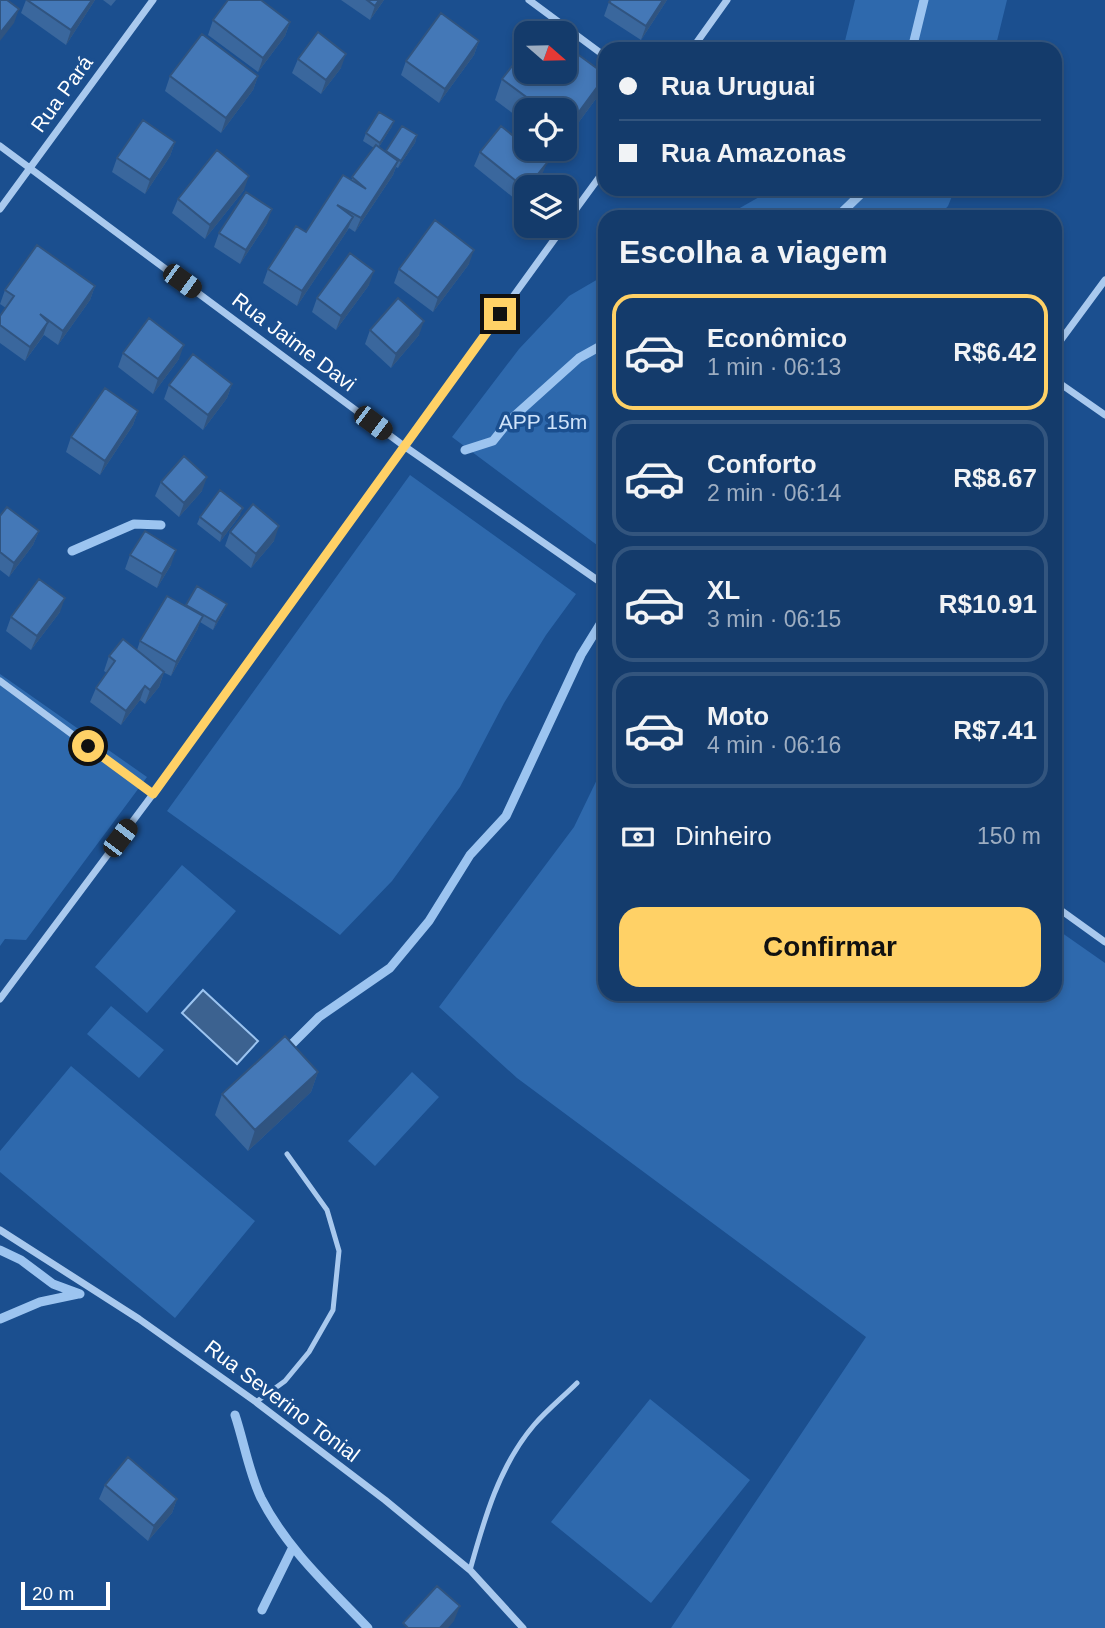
<!DOCTYPE html>
<html lang="pt">
<meta charset="utf-8">
<style>
:root{--surface:#143b6b;--page:#1d4271;--text:#f1f3f6;--muted:#9dadc1;--line:#33557e;--accent:#ffd166}
body{margin:0;font-family:Helvetica,sans-serif;background:var(--page);color:var(--text);height:100vh;display:flex;flex-direction:column;font-size:26px;white-space:nowrap}
*{box-sizing:border-box;margin:0}
p{font-size:23px;color:var(--muted)}
.icon{flex:none;width:38px;height:38px;fill:none;stroke:currentColor;stroke-width:2;stroke-linecap:round;stroke-linejoin:round}
.map{position:relative;flex:1;overflow:hidden}
.details{position:absolute;left:598px;top:210px;width:464px;height:791px;display:flex;flex-direction:column;background:var(--surface);border-radius:21px;box-shadow:0 4px 10px #0003,0 0 0 2px var(--line)}
.details>*{flex:none}
.top-card{position:absolute;left:598px;top:42px;width:464px;height:154px;border-radius:21px;box-shadow:0 4px 10px #0003,0 0 0 2px var(--line);display:grid;align-content:center;height:154px;padding:0 21px;background:var(--surface)}
.needle{width:46px;rotate:110deg}
.tools{position:absolute;left:514px;top:21px;display:grid;gap:14px}
.tools a{display:grid;place-items:center;width:63px;height:63px;border-radius:14px;background:var(--surface);box-shadow:0 4px 10px #0003,0 0 0 2px var(--line);font-size:35px}
.scale{position:absolute;left:21px;bottom:18px;width:89px;box-sizing:border-box;padding-left:7px;border:4px solid #fff;border-top:0;font-size:19px;line-height:24px;white-space:nowrap;color:#fff;-webkit-text-stroke:5px #1b4f8f;paint-order:stroke}
.end{position:absolute;width:32px;height:32px;margin:-16px;border:9px solid #ffd166;background:#111;box-shadow:0 0 0 4px #111}
.from{border-radius:50%}
.car{position:absolute;width:21px;height:42px;margin:-21px -10px;border-radius:9px;box-shadow:0 0 5px 2px #0007;background:linear-gradient(#222 24%,#8ab4d8 0 40%,#222 0 76%,#8ab4d8 0 86%,#222 0)}
.top-card b{display:flex;align-items:center;gap:24px;height:66px;font-size:26px}
.top-card b+b{border-top:2px solid var(--line)}
.top-card i{width:18px;height:18px;background:var(--text)}
ul{padding:0;list-style:none}
li{display:flex;align-items:center;gap:21px;height:116px;margin:0 14px 10px;padding:0 7px;border:4px solid var(--line);border-radius:21px}
li div{flex:1}
li b{display:block;font-size:26px}
li em{font-style:normal;font-weight:700}
li.on{border-color:var(--accent)}
li>.icon{width:63px;height:63px;stroke-width:1.5}
h2{padding:0 21px;font-size:32px;line-height:84px}
.pay{display:flex;align-items:center;gap:18px;height:77px;padding:0 21px;font-size:26px}
.pay p{margin-inline-start:auto}
.action{display:flex;gap:14px;margin-top:auto;padding:14px 21px}
.action a{flex:1;height:80px;border-radius:21px;background:var(--accent);color:#111;font-size:28px;font-weight:700;line-height:80px;text-align:center}
.map>svg:first-child{display:block}
</style>
<div class="map">
<svg width="1105" height="1628" viewBox="0 0 1105 1628">
<rect width="100%" height="100%" fill="#1b4f8f"/>
<path fill="#2e69ad" d="M855,0H1007L995,49H843Z
M773,189H955L948,206L938,217H724Z
M605,275V551L452,437L519,349L569,296Z
M410,475L576,594L546,635L504,703L460,787L392,881L340,935L167,811Z
M0,674L147,777L26,940L5,939L0,946Z
M605,763L606,994H1055V928L1105,963V1628H671L866,1337L517,1078L439,1007L574,827Z
M182,865L236,911L147,1013L95,967Z
M111,1006L164,1050L139,1078L87,1034Z
M71,1066L255,1221L175,1318L0,1172V1151Z
M412,1072L439,1097L375,1166L348,1141Z
M650,1399L750,1480L651,1603L551,1522Z"/>
<path fill="#3c6290" stroke="#9cc4f0" stroke-width="2" d="M203,990L258,1041L237,1064L182,1013Z"/>
<g fill="none" stroke-linecap="round" stroke-linejoin="round">
<path stroke="#9cc4f0" stroke-width="9" d="M912,49L924,0
M837,217L866,189
M465,450L493,441L509,421L579,358L606,343
M72,551L134,524L161,525
M286,1050L319,1017L390,968L429,921L470,855L506,816L581,655L602,621
M0,1250L21,1260L53,1284L80,1294
M0,1319L40,1302L78,1294
M235,1415C244,1442 249,1473 261,1498C287,1549 329,1587 368,1628
M262,1610L293,1547"/>
<path stroke="#a9c9ee" stroke-width="5" d="M256,1402L285,1381L309,1352L333,1310L339,1251L327,1210L287,1154
M470,1570C484,1520 499,1466 534,1425C547,1410 563,1397 577,1383"/>
<path stroke="#a9c9ee" stroke-width="7" d="M529,0L606,57
M692,49L727,0
M0,146L404,446L606,586
M0,209L153,0
M565,224L606,168
M1055,348L1105,280
M1055,380L1105,415
M0,681L153,794
M1055,906L1105,942
M0,999L153,794L564,226
M0,1230L139,1319L256,1402L385,1500L470,1570L523,1628"/>
</g>
<path fill="#3a679d" d="M26,0H95L66,45L21,13Z
M103,0H116L111,6Z
M341,0H384L370,20Z
M667,0L641,40L604,16L609,2Z
M213,20L290,22L285,36L258,72L208,35Z
M479,41L474,55L439,103L401,75L406,61Z
M298,59L341,68L321,94L292,73Z
M170,76H258L253,90L221,133L165,91Z
M606,77L598,96L565,141V110H527V124L495,100L502,79Z
M394,121L391,128L379,147L385,152L402,126L417,135L415,143L398,168L396,167L393,175L355,232L349,228L297,306L263,283L268,269L306,232L351,180L374,148L363,141L366,133Z
M175,142L170,156L145,194L112,172L117,158Z
M480,152L541,177L533,187H527V195L520,203L474,166Z
M244,190L205,239L172,213L178,199Z
M267,223L240,264L214,247L219,233Z
M469,264L433,312L394,283L399,269Z
M369,285L336,330L312,312L317,298Z
M95,286L90,300L58,345L44,335L25,361L0,343V316L6,308L0,304L5,290Z
M370,330L419,335L391,368L365,344Z
M123,353L179,359L153,394L118,367Z
M232,384L227,398L203,430L164,399L169,385Z
M138,411L133,425L100,475L66,452L71,437Z
M161,482L202,491L179,517L155,496Z
M240,515L220,542L197,524L200,517Z
M0,516L39,531L33,545L9,577L0,570Z
M230,532L274,541L251,568L225,546Z
M130,555L171,565L157,588L125,569Z
M197,586L227,604L224,611L213,630L200,622L197,630L171,676L163,672H164L159,687L145,704L140,700L121,725L90,702L96,688L107,673L104,671L109,656L137,650L140,641L185,606Z
M60,612L31,650L6,631L11,617Z
M318,1072L311,1092L248,1151L215,1115L222,1094Z
M105,1485L177,1499L172,1513L148,1541L99,1499Z"/>
<path fill="#305480" d="M92,0H95L66,45L71,30Z
M379,0H384L370,20L375,6Z
M663,0H667L641,40L646,26Z
M19,9L14,23L0,41V33Z
M290,22L285,36L258,72L263,58Z
M479,41L474,55L439,103L445,89Z
M346,54L341,68L321,94L326,80Z
M258,76L253,90L221,133L226,118Z
M606,76L598,96L565,141V133L567,128Z
M394,121L391,128L377,150L380,143Z
M417,135L415,143L398,168L401,161Z
M175,142L170,156L145,194L150,180Z
M398,161L393,175L355,232L361,218Z
M547,163L541,177L533,187H527Z
M249,176L244,190L205,239L210,225Z
M527,188V195L520,203L526,189Z
M272,209L267,223L240,264L246,250Z
M353,217L347,231L297,306L302,291Z
M474,250L469,264L433,312L438,298Z
M374,271L369,285L336,330L341,316Z
M95,286L90,300L58,345L63,331Z
M424,321L419,335L391,368L396,354Z
M48,322L43,336L25,361L30,347Z
M184,345L179,359L153,394L158,379Z
M232,384L227,398L203,430L208,415Z
M138,411L133,425L100,475L105,461Z
M207,477L202,491L179,517L184,503Z
M243,508L240,515L220,542L222,534Z
M279,526L274,541L251,568L256,554Z
M39,531L33,545L9,577L14,563Z
M176,550L171,565L157,588L162,574Z
M65,598L60,612L31,650L37,636Z
M227,604L224,611L213,630L216,622Z
M203,616L197,630L171,676L176,662Z
M164,672L159,687L145,704L150,690Z
M145,686L140,700L121,725L126,711Z
M318,1072L311,1092L248,1151L255,1130Z
M177,1499L172,1513L148,1541L154,1526Z
M460,1606L454,1621L448,1628H440Z"/>
<path fill="#4478b7" stroke="#305480" stroke-width="2" d="M0,0H7L19,9L0,33Z
M27,0H92L71,30Z
M228,0H261L290,22L263,58L213,20Z
M367,0H379L375,6Z
M611,0H663L646,26L609,2Z
M441,13L479,41L445,89L406,61Z
M541,27L549,33H537Z
M318,32L346,54L326,80L298,59Z
M202,34L258,76L226,118L170,76Z
M565,45L606,75L567,128L565,126V110H544L502,79L527,47V72H565Z
M379,112L394,121L380,143L366,133Z
M143,120L175,142L150,180L117,158Z
M402,126L417,135L401,161L386,151Z
M501,126L527,147V149H529L547,163L526,189L480,152Z
M376,145L398,161L361,218L337,205L353,217L302,291L268,269L296,226L306,232L343,175L366,189L352,177Z
M217,150L249,176L210,225L178,199Z
M246,192L272,209L246,250L219,233Z
M435,220L474,250L438,298L399,269Z
M37,245L95,286L63,331L40,314L48,322L30,347L0,325V316L14,296L5,290Z
M350,253L374,271L341,316L317,298Z
M398,298L424,321L396,354L370,330Z
M149,318L184,345L158,379L123,353Z
M193,354L232,384L208,415L169,385Z
M105,388L138,411L105,461L71,437Z
M184,456L207,477L184,503L161,482Z
M220,490L243,508L222,534L200,517Z
M253,504L279,526L256,554L230,532Z
M7,507L39,531L14,563L0,552V516Z
M145,531L176,550L162,574L130,555Z
M39,579L65,598L37,636L11,617Z
M197,586L227,604L216,622L186,605Z
M167,596L203,616L176,662L140,641Z
M123,639L164,672L150,690L145,686L126,711L96,688L115,661L109,656Z
M285,1036L318,1072L255,1130L222,1094Z
M128,1457L177,1499L154,1526L105,1485Z
M437,1586L460,1606L440,1628H408L403,1623Z"/>
<g fill="none" stroke-linecap="round" stroke-linejoin="round">
<path stroke="#ffd166" stroke-width="9" d="M88,746L153,794L500,314"/>
</g>
<g text-anchor="middle" stroke-width="7" stroke-linejoin="round" paint-order="stroke">
<g font-size="21" fill="#fff" stroke="#1b4f8f">
<text transform="translate(62 94) rotate(-54)" y="7">Rua Pará</text>
<text transform="translate(294 342) rotate(37)" y="7">Rua Jaime Davi</text>
<text transform="translate(282 1401) rotate(37)" y="7">Rua Severino Tonial</text>
</g>
<g font-size="21" fill="#cfe3fa" stroke="#1b4f8f">
<text x="543" y="429">APP 15m</text>
</g>
</g>
</svg>
<div class="tools">
<a><svg class="needle" viewBox="-14 -14 28 28"><path d="M0-13l5 13h-10z" fill="#e53935"/><path d="M0 13l5-13h-10z" fill="#9dadc1"/></svg></a>
<a><svg class="icon" aria-label="locate" viewBox="0 0 24 24"><circle cx="12" cy="12" r="6"/><path d="M12 2v4M12 18v4M2 12h4M18 12h4"/></svg></a>
<a><svg class="icon" aria-label="layers" viewBox="0 0 24 24"><path d="M12 4l9 5-9 5-9-5zM3 14l9 5 9-5"/></svg></a>
</div>
<div class="scale">20 m</div>
<i class="end from" style="left:88px;top:746px"></i>
<i class="end" style="left:500px;top:314px"></i>
<i class="car" style="left:182px;top:281px;rotate:126deg"></i>
<i class="car" style="left:373px;top:423px;rotate:127deg"></i>
<i class="car" style="left:120px;top:838px;rotate:37deg"></i>
<div class="top-card">
<b><i class="from"></i>Rua Uruguai</b>
<b><i></i>Rua Amazonas</b>
</div>
<section class="details">
<h2>Escolha a viagem</h2>
<ul>
<li class="on"><svg class="icon" aria-label="car" viewBox="0 0 24 24"><path d="M5 17H2v-5l4-1 3-4h7l3 4 3 1v5h-3M9 17h6M6 11h13"/><circle cx="7" cy="17" r="2"/><circle cx="17" cy="17" r="2"/></svg><div><b>Econômico</b><p>1 min · 06:13</p></div><em>R$6.42</em></li>
<li><svg class="icon" aria-label="car" viewBox="0 0 24 24"><path d="M5 17H2v-5l4-1 3-4h7l3 4 3 1v5h-3M9 17h6M6 11h13"/><circle cx="7" cy="17" r="2"/><circle cx="17" cy="17" r="2"/></svg><div><b>Conforto</b><p>2 min · 06:14</p></div><em>R$8.67</em></li>
<li><svg class="icon" aria-label="car" viewBox="0 0 24 24"><path d="M5 17H2v-5l4-1 3-4h7l3 4 3 1v5h-3M9 17h6M6 11h13"/><circle cx="7" cy="17" r="2"/><circle cx="17" cy="17" r="2"/></svg><div><b>XL</b><p>3 min · 06:15</p></div><em>R$10.91</em></li>
<li><svg class="icon" aria-label="car" viewBox="0 0 24 24"><path d="M5 17H2v-5l4-1 3-4h7l3 4 3 1v5h-3M9 17h6M6 11h13"/><circle cx="7" cy="17" r="2"/><circle cx="17" cy="17" r="2"/></svg><div><b>Moto</b><p>4 min · 06:16</p></div><em>R$7.41</em></li>
</ul>
<div class="pay"><svg class="icon" aria-label="cash" viewBox="0 0 24 24"><path d="M3 7h18v10H3z"/><circle cx="12" cy="12" r="2"/></svg>Dinheiro<p>150 m</p></div>
<div class="action"><a>Confirmar</a></div>
</section>
</div>
